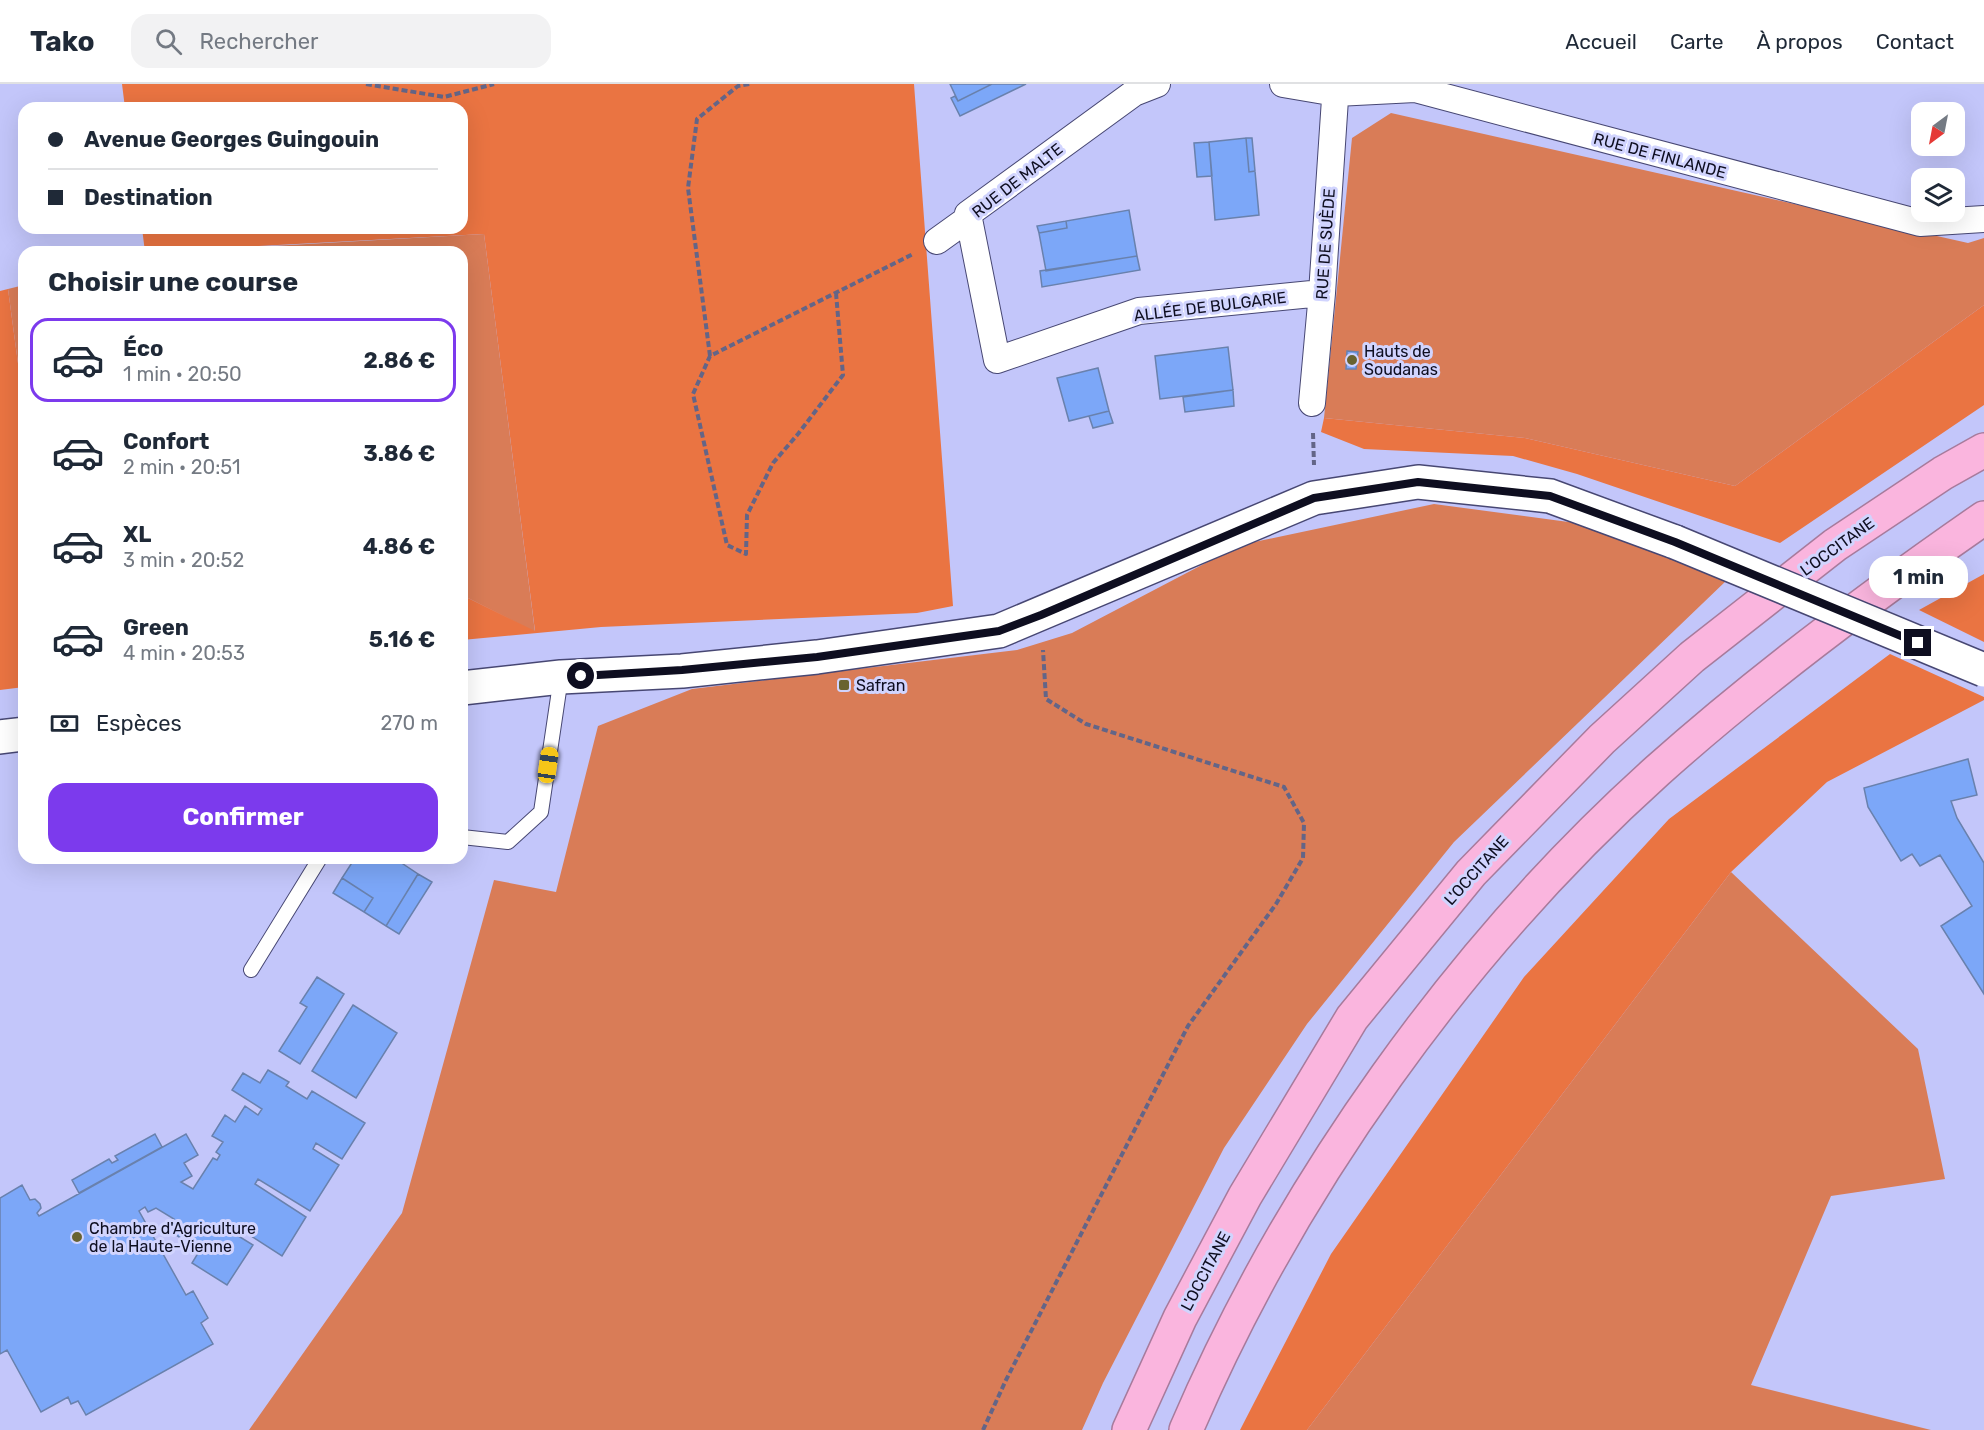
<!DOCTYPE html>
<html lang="fr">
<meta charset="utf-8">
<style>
:root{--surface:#fff;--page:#f2f2f3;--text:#1f2937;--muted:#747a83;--line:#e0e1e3;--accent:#7c3aed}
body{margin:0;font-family:Rubik,sans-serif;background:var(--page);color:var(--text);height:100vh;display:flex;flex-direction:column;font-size:22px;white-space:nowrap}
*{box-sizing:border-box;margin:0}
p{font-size:20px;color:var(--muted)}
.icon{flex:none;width:33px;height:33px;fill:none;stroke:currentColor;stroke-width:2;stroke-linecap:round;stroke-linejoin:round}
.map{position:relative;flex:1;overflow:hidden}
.details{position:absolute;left:18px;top:162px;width:450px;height:618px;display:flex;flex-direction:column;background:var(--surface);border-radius:18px;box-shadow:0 6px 24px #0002}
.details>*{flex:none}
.guide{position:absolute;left:18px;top:18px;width:450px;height:132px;border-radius:18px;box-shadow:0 6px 24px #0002;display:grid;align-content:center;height:132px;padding:0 30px;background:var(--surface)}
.needle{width:39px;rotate:212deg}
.buttons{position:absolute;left:1911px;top:18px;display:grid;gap:12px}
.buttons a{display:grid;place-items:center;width:54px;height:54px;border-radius:12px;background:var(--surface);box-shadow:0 6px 24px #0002;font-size:30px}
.end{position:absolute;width:27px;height:27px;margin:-14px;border:8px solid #0e0e20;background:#fff;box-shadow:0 0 0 3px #fff}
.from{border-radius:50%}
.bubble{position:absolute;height:42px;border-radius:18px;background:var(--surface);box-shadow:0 6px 24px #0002;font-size:20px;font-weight:700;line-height:42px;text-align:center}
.car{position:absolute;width:18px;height:36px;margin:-18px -9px;border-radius:8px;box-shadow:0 0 4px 2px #0007;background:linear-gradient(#f5c518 24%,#345 0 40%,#f5c518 0 76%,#345 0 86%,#f5c518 0)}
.guide b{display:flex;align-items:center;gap:21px;height:57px;font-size:22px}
.guide b+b{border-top:2px solid var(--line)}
.guide i{width:15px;height:15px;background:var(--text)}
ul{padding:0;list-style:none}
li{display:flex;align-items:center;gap:18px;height:84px;margin:0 12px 9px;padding:0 18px;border:3px solid transparent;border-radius:18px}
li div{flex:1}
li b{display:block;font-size:22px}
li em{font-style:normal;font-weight:700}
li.active{border-color:var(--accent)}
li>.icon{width:54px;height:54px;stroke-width:1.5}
h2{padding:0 30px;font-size:27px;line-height:72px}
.pay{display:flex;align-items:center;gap:15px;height:66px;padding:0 30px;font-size:22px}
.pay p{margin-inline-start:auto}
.cta{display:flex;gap:12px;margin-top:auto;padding:12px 30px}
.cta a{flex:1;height:69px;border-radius:18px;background:var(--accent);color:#fff;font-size:24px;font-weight:700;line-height:69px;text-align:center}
header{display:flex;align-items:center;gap:36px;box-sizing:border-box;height:84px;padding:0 30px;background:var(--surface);border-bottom:2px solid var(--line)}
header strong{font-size:28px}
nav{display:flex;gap:33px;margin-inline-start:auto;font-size:21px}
.search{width:420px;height:54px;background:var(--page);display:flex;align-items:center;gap:15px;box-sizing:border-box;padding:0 21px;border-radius:18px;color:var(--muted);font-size:22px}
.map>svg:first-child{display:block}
</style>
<header>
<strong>Tako</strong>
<div class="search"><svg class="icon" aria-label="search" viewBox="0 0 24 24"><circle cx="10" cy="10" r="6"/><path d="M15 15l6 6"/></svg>Rechercher</div>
<nav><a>Accueil</a><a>Carte</a><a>À propos</a><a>Contact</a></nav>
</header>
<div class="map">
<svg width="1984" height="1346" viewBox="0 0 1984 1346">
<rect width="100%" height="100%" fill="#c3c6fa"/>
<path fill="#d97c57" d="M1391,29L1968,159L1984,154V221L1735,402L1525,354L1324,334L1352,54Z
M484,150L535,548L462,511V168H164Z
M24,201V324L8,205Z
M1434,420L1576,439L1727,496L1454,758L1307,940L1224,1064L1103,1299L1082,1346H249L402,1129L494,796L556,808L598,642L692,605L1017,566L1072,549L1240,461Z
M1731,788L1918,965L1945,1095L1831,1112L1751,1301L1931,1346H1307Z"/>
<path fill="#ea7442" d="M122,0H914L953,522L917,529L601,543L462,556V511L535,547L484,150L145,168L142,144H462V24H125Z
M8,205L24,324V603L0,606V207Z
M1984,221V321L1780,459L1577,390L1513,372L1364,365L1321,348L1324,334L1525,354L1735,402Z
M1984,490V558L1919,526Z
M1890,570L1984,613V616L1827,698L1731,788L1307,1346H1240L1331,1170L1524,893L1669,735Z"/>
<path fill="#7ca7f8" stroke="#6981ad" stroke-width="1.5" d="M950,0H992L958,17Z
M992,0H1026L960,32L951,14L955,12L958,17Z
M1246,54L1249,88L1255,87L1259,131L1215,136L1209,58Z
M1246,54H1252L1255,87L1249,88Z
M1209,58L1212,92L1197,93L1194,59Z
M1129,126L1137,172L1046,187L1039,149L1067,144L1066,137Z
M1066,137L1067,144L1039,149L1037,142Z
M1137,172L1140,186L1042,203L1040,187Z
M1228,263L1233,306L1160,315L1155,272Z
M1347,267L1358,268L1356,285H1346Z
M1098,284L1109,327L1069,337L1057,294Z
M1233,306L1234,322L1185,328L1183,313Z
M1109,327L1113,339L1093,344L1089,332Z
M1968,675L1977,711L1951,717L1957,734L1984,779V910L1941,842L1972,822L1940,771L1920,782L1912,770L1901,777L1868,723L1864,704Z
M355,774H394L418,790L386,842L364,828L373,814L342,794Z
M418,790L432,798L399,850L386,842Z
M342,794L373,814L364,828L333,809Z
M317,893L344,910L300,980L279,967L307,923L300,919Z
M353,921L397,949L356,1014L312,987Z
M268,986L289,998L286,1002L307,1015L312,1007L365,1039L342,1075L316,1059L313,1065L339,1081L310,1127L258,1095L255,1100L306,1133L282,1172L231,1139L227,1145L253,1161L227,1201L192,1179L200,1166L168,1146L174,1135L156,1124L148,1128L145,1123L139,1127L186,1211L193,1207L208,1234L201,1239L213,1260L86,1331L78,1317L71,1320L68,1313L41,1328L7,1266L0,1270V1114L22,1101L30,1116L35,1115L40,1120L41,1124L37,1129L39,1132L186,1050L198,1071L184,1079L192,1092L181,1098L193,1105L213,1074L217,1076L220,1071L216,1068L223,1058L212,1052L225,1031L235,1038L245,1022L258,1031L262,1025L232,1006L243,989L260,999Z
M155,1050L162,1063L79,1109L72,1096L109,1075L112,1079L118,1076L115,1072Z"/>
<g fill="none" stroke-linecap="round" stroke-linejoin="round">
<g stroke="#474773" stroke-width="16">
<path id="lane" d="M462,753L508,758L541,728L561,593
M251,886L320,774"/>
</g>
<g stroke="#474773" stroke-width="28">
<path id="street" d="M1157,0L1134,9L968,130L997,276L1139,227L1322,209
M1283,0L1336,9L1415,5L1920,139L1984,135
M937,157L969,134
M1312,319L1322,209L1336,0"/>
</g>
<g stroke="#474773" stroke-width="36">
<path id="secondary" d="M462,604L561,593L682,587L817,573L999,547L1314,414L1418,398L1550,412L1675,458
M0,653L24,650"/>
</g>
<g stroke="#a77b9c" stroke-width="36">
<path id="highway" d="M1129,1346L1180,1234L1245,1112L1352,934L1471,789L1602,655L1692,573L1835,461L1943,389L1984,366
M1186,1346C1290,1103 1460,864 1657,687C1760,595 1870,513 1984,434"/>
</g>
<path stroke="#636587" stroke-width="4" stroke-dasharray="6 3" stroke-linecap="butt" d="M366,0L444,13L494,0
M836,209L843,291L798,350L773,379L747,431L746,470L727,461L693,310L710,272L913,170
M710,272L688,104L697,35L738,2L750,0
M1313,349L1314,381
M983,1346L1006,1296L1188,942L1276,820L1303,774L1304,739L1284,703L1086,640L1046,615L1043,566"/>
<use href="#lane" stroke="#fff" stroke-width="14"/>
<use href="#street" stroke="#fff" stroke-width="26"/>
<use href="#secondary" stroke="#fff" stroke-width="33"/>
<use href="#highway" stroke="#fab5de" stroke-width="33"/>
<g stroke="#474773" stroke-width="36" stroke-linecap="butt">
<path id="secondary-bridge" d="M1675,458L1984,586"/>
</g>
<use href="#secondary-bridge" stroke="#fff" stroke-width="33"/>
</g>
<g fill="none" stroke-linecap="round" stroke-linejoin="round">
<path stroke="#0e0e20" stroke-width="8" d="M581,592L682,586L817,573L999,547L1041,531L1314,414L1418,398L1550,412L1675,458L1918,559"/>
</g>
<g fill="#696330" stroke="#d1d4fe" stroke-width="2">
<circle cx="1352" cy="276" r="6"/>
<rect x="838" y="595" width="12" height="12" rx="3"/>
<circle cx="77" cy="1153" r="6"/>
</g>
<g text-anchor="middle" stroke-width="6" stroke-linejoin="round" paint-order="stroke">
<g font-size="16" fill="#0e0e20" stroke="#d1d4fe">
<text transform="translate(1660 71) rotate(15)" y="6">RUE DE FINLANDE</text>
<text transform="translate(1017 96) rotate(-38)" y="6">RUE DE MALTE</text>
<text transform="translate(1325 160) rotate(-86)" y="6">RUE DE SUÈDE</text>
<text transform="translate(1210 222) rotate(-7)" y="6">ALLÉE DE BULGARIE</text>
<text transform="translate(1837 462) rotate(-36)" y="6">L'OCCITANE</text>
<text transform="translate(1476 786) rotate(-48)" y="6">L'OCCITANE</text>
<text transform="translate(1205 1187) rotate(-62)" y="6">L'OCCITANE</text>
</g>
<g font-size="16" fill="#0e0e20" stroke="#d1d4fe" text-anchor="start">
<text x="1364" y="273">Hauts de<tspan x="1364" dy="18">Soudanas</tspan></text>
<text x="856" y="607">Safran</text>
<text x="89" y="1150">Chambre d'Agriculture<tspan x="89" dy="18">de la Haute-Vienne</tspan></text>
</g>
</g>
</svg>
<div class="buttons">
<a><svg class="needle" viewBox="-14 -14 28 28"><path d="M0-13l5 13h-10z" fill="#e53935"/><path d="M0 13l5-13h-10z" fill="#747a83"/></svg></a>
<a><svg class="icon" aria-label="layers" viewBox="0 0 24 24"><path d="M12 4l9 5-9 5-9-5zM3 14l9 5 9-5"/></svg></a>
</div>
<i class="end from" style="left:581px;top:592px"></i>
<i class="end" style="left:1918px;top:559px"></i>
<div class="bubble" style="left:1869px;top:472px;width:99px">1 min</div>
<i class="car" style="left:548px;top:681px;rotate:8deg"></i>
<div class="guide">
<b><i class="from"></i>Avenue Georges Guingouin</b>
<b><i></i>Destination</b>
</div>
<section class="details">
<h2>Choisir une course</h2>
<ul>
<li class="active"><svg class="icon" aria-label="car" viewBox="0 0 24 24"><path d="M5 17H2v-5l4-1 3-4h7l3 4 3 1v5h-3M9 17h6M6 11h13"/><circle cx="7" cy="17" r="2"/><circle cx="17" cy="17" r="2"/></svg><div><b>Éco</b><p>1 min · 20:50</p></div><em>2.86 €</em></li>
<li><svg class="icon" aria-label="car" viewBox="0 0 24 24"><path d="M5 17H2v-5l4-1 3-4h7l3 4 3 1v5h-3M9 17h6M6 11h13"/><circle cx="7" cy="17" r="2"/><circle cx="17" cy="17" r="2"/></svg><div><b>Confort</b><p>2 min · 20:51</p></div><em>3.86 €</em></li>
<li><svg class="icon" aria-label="car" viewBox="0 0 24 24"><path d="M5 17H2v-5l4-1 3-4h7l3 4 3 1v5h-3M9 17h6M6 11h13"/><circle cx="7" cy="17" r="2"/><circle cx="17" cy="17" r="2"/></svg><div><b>XL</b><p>3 min · 20:52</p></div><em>4.86 €</em></li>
<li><svg class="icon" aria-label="car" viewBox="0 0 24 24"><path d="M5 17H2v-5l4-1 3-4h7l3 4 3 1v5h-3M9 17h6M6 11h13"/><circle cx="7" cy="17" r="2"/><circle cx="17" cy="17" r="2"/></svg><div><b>Green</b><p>4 min · 20:53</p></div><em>5.16 €</em></li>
</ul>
<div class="pay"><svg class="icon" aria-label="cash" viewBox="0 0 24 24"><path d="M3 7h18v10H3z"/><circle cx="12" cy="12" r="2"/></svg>Espèces<p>270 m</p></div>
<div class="cta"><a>Confirmer</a></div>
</section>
</div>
